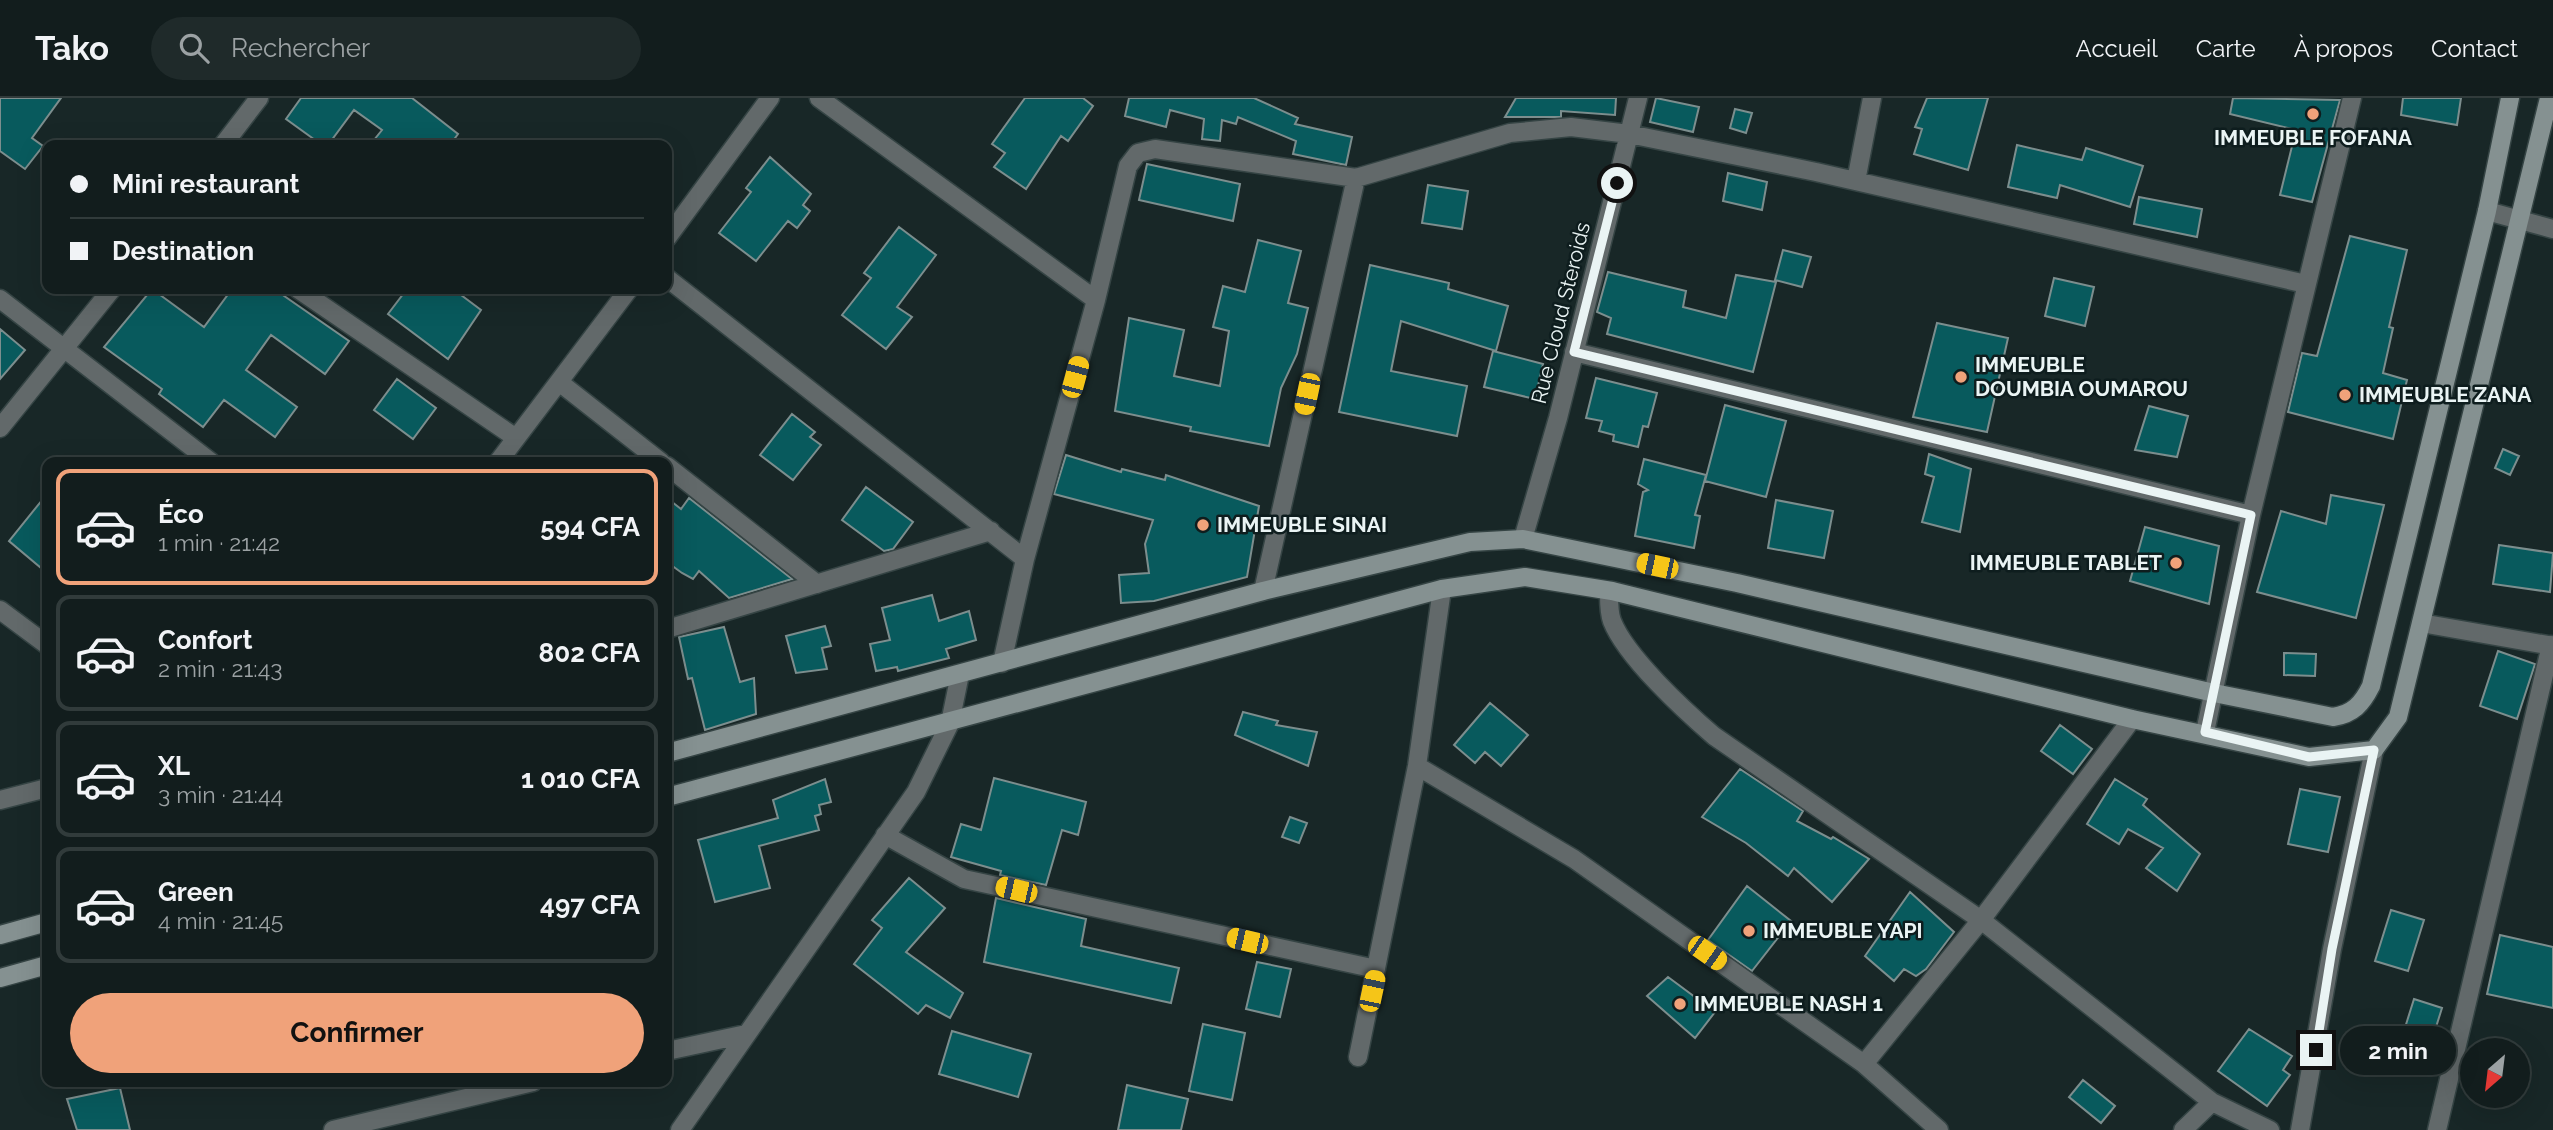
<!DOCTYPE html>
<html lang="fr">
<meta charset="utf-8">
<style>
:root{--surface:#121d1d;--page:#1f2a2a;--text:#f1f3f6;--muted:#9ca2a4;--line:#313b3b;--accent:#f0a27a}
body{margin:0;font-family:Raleway,sans-serif;background:var(--page);color:var(--text);height:100vh;display:flex;flex-direction:column;font-size:26px;white-space:nowrap}
*{box-sizing:border-box;margin:0}
p{font-size:23px;color:var(--muted)}
.icon{flex:none;width:38px;height:38px;fill:none;stroke:currentColor;stroke-width:2;stroke-linecap:round;stroke-linejoin:round}
.map{position:relative;flex:1;overflow:hidden}
.drawer{position:absolute;left:42px;top:359px;width:630px;height:630px;display:flex;flex-direction:column;background:var(--surface);border-radius:14px;box-shadow:0 7px 28px #0002,0 0 0 2px var(--line)}
.drawer>*{flex:none}
.guide{position:absolute;left:42px;top:42px;width:630px;height:154px;border-radius:14px;box-shadow:0 7px 28px #0002,0 0 0 2px var(--line);display:grid;align-content:center;height:154px;padding:0 28px;background:var(--surface)}
.needle{width:46px;rotate:208deg}
.buttons{position:absolute;left:2460px;top:940px;display:grid;gap:14px}
.buttons a{display:grid;place-items:center;width:70px;height:70px;border-radius:50%;background:var(--surface);box-shadow:0 7px 28px #0002,0 0 0 2px var(--line);font-size:35px}
.end{position:absolute;width:32px;height:32px;margin:-16px;border:9px solid #eaf4f4;background:#111;box-shadow:0 0 0 4px #111}
.from{border-radius:50%}
.bubble{position:absolute;height:49px;border-radius:24px;background:var(--surface);box-shadow:0 7px 28px #0002,0 0 0 2px var(--line);font-size:23px;font-weight:700;line-height:49px;text-align:center}
.car{position:absolute;width:21px;height:42px;margin:-21px -10px;border-radius:9px;box-shadow:0 0 5px 2px #0007;background:linear-gradient(#f5c518 24%,#345 0 40%,#f5c518 0 76%,#345 0 86%,#f5c518 0)}
.guide b{display:flex;align-items:center;gap:24px;height:66px;font-size:26px}
.guide b+b{border-top:2px solid var(--line)}
.guide i{width:18px;height:18px;background:var(--text)}
ul{padding:12px 0 0;list-style:none}
li{display:flex;align-items:center;gap:21px;height:116px;margin:0 14px 10px;padding:0 14px;border:4px solid var(--line);border-radius:14px}
li div{flex:1}
li b{display:block;font-size:26px}
li em{font-style:normal;font-weight:700}
li.on{border-color:var(--accent)}
li>.icon{width:63px;height:63px;stroke-width:1.5}
.primary-button{display:flex;gap:14px;margin-top:auto;padding:14px 28px}
.primary-button a{flex:1;height:80px;border-radius:42px;background:var(--accent);color:#111;font-size:28px;font-weight:700;line-height:80px;text-align:center}
header{display:flex;align-items:center;gap:42px;box-sizing:border-box;height:98px;padding:0 35px;background:var(--surface);border-bottom:2px solid var(--line)}
header strong{font-size:33px}
nav{display:flex;gap:38px;margin-inline-start:auto;font-size:24px}
.search{width:490px;height:63px;background:var(--page);display:flex;align-items:center;gap:18px;box-sizing:border-box;padding:0 24px;border-radius:38px;color:var(--muted);font-size:26px}
.map>svg:first-child{display:block}
</style>
<header>
<strong>Tako</strong>
<div class="search"><svg class="icon" aria-label="search" viewBox="0 0 24 24"><circle cx="10" cy="10" r="6"/><path d="M15 15l6 6"/></svg>Rechercher</div>
<nav><a>Accueil</a><a>Carte</a><a>À propos</a><a>Contact</a></nav>
</header>
<div class="map">
<svg width="2553" height="1032" viewBox="0 0 2553 1032">
<rect width="100%" height="100%" fill="#182727"/>
<path fill="#085a5d" stroke="#7c8e8e" stroke-width="2" d="M0,0H61L32,40L43,48L25,71L0,53Z
M301,0H412L458,36L450,47H370L382,32L354,12L328,47H322L286,21Z
M1025,0H1083L1093,8L1068,43L1061,38L1026,91L994,69L1005,55L992,46Z
M1129,0H1254L1298,20L1295,26L1352,39L1346,67L1293,56L1296,43L1238,19L1236,26L1222,22L1220,43L1202,41L1204,21L1170,12L1166,29L1125,18Z
M1516,0H1616L1615,17L1561,13V19H1505Z
M1656,0L1699,9L1693,34L1650,24Z
M1927,0H1988L1968,72L1914,56L1922,31L1915,29Z
M2233,0L2340,2L2312,104L2280,97L2296,32L2230,16Z
M2403,0H2461L2457,27L2401,17Z
M1735,11L1752,15L1746,35L1730,30Z
M2017,47L2082,62L2086,50L2143,68L2130,109L2060,87L2057,100L2008,89Z
M770,59L811,96L803,107L810,113L797,130L788,123L756,163L719,135L751,94L746,90Z
M1147,66L1240,86L1233,123L1139,102Z
M1728,75L1767,84L1762,112L1723,103Z
M1428,87L1468,93L1462,131L1422,125Z
M2139,99L2202,111L2197,139L2134,126Z
M899,129L936,157L897,209L912,219L886,251L842,217L871,180L864,175Z
M2350,138L2407,152L2389,229L2393,230L2383,275L2407,282L2393,341L2288,314L2302,255L2317,258Z
M1258,142L1301,153L1288,205L1308,210L1297,256L1281,290L1269,348L1190,333L1191,329L1115,313L1129,220L1184,232L1174,278L1220,288L1229,233L1213,229L1223,188L1245,194Z
M1783,152L1811,159L1802,189L1775,182Z
M1370,167L1449,185L1448,191L1508,208L1496,253L1401,223L1391,273L1467,288L1457,338L1339,314Z
M1608,174L1686,193L1683,209L1726,220L1736,177L1776,184L1753,274L1607,236L1611,220L1597,214Z
M2054,180L2094,189L2085,228L2045,218Z
M152,191L204,229L232,191H274L349,243L325,276L271,237L246,272L297,309L275,339L224,302L203,329L159,296L162,291L104,249Z
M407,191H453L481,212L448,261L388,216Z
M1937,225L2008,240L1987,334L1913,319Z
M0,231L25,252L0,281Z
M1493,253L1543,266L1535,301L1484,289Z
M1596,280L1657,295L1648,329L1643,328L1638,349L1613,343L1614,337L1599,333L1602,323L1586,320Z
M397,281L436,310L413,341L374,312Z
M1725,307L1786,323L1766,399L1705,383Z
M2149,308L2188,318L2177,359L2135,352Z
M792,316L815,334L810,339L821,347L793,382L760,357Z
M2503,351L2519,358L2510,377L2495,370Z
M1929,356L1971,371L1960,434L1922,424L1934,379L1925,376Z
M1066,357L1121,374L1122,371L1165,382L1166,377L1259,408L1247,479L1154,503L1121,505L1119,477L1149,475L1145,446L1153,422L1054,396Z
M1644,361L1706,377L1695,417L1700,418L1694,450L1635,438L1643,394L1648,392L1638,386Z
M866,389L913,424L893,451L884,453L842,422Z
M47,396V475L9,443Z
M2331,397L2384,407L2356,520L2257,494L2281,413L2326,426Z
M667,400L681,411L689,400L792,481L729,500L699,473L693,481L682,475L667,464Z
M1776,402L1833,413L1824,460L1768,450Z
M2145,429L2219,448L2209,506L2130,483Z
M2499,447L2553,455L2550,494L2493,486Z
M932,497L939,523L969,513L976,542L946,551L949,560L898,573L897,569L876,573L870,546L890,542L882,510Z
M825,528L831,548L822,550L827,571L796,575L786,538Z
M724,529L740,584L754,580L756,616L705,632L692,580L688,581L679,539Z
M2498,553L2535,566L2517,621L2480,608Z
M2284,555L2316,556L2315,578L2284,577Z
M1490,605L1528,637L1501,668L1485,654L1475,665L1454,647Z
M1243,614L1278,623L1276,627L1317,634L1308,668L1235,637Z
M2060,627L2092,651L2073,676L2041,653Z
M1740,671L1803,713L1797,723L1831,741L1833,739L1869,761L1832,804L1794,770L1788,778L1746,745L1702,719Z
M994,680L1086,704L1078,737L1062,732L1046,787L1000,777L1001,773L951,759L961,726L981,732Z
M825,681L831,704L819,707L821,716L815,718L819,732L759,748L770,790L715,804L698,742L778,720L773,702Z
M2115,681L2147,701L2143,707L2200,756L2177,793L2146,770L2163,750L2128,731L2119,746L2087,726Z
M2300,691L2340,699L2328,754L2288,746Z
M1290,719L1307,725L1299,745L1282,739Z
M909,780L945,810L906,854L963,895L950,920L926,907L918,916L854,866L882,830L872,822Z
M1747,788L1791,823L1752,873L1708,842Z
M1910,794L1954,834L1926,871L1916,878L1904,871L1894,883L1865,858Z
M996,800L1086,821L1081,848L1179,870L1171,905L984,864Z
M2391,812L2424,822L2408,873L2375,863Z
M2500,837L2553,849V910L2487,896Z
M1257,864L1291,871L1280,919L1246,911Z
M1668,879L1715,914L1695,940L1647,898Z
M2414,901L2442,910L2431,945L2403,936Z
M1203,926L1245,935L1232,1002L1189,993Z
M2249,931L2292,958L2283,972L2290,977L2267,1008L2218,973Z
M952,933L1031,956L1018,999L939,976Z
M2083,982L2115,1008L2101,1025L2069,999Z
M1127,987L1188,1001L1181,1032H1118Z
M120,990L130,1032H77L67,1001Z"/>
<g fill="none" stroke-linecap="round" stroke-linejoin="round">
<g stroke="#354444" stroke-width="21">
<path id="minor" d="M819,0L1096,202
M223,47L259,0
M1856,83L1872,0
M2487,113L2553,131
M667,140L770,0
M667,180L1025,461
M298,191L516,340
M0,201L211,364
M1574,254L2251,417
M559,284L661,364
M0,330L112,191
M498,364L629,191
M667,368L817,486
M1523,441L1558,320L1638,0
M1263,493L1356,80
M1612,493L1609,496C1609,505 1609,515 1612,523C1626,559 1685,613 1714,638L1981,822L2212,1004L2270,1032
M0,512L47,547
M2421,525L2553,548
M667,531L991,433
M1002,565L1025,461L1096,202L1128,68L1138,55L1155,51L1356,80L1510,35L1571,29L1629,36L1816,74L2306,186
M2205,634L2251,417L2352,0
M1417,668L1574,761L1864,966L1939,1032
M0,702L47,690
M885,737L964,781L1376,871
M667,953L746,936
M1358,959L1417,668L1442,491
M1864,966L1981,822L2132,621
M333,1032L533,984
M680,1032L916,694L950,625L960,576
M2183,1032L2212,1004
M2300,1032L2332,851L2374,652
M2437,1032L2551,547"/>
</g>
<g stroke="#354444" stroke-width="21">
<path id="secondary" d="M667,655L1263,493L1470,444L1523,441L1737,485L2214,595L2333,619C2353,616 2362,606 2371,588L2487,113L2510,0
M667,699L1442,491L1525,479L1612,493L2132,621L2309,659L2374,652L2398,619L2549,0
M0,837L47,824
M0,880L47,867"/>
</g>
<use href="#minor" stroke="#62696a" stroke-width="18"/>
<use href="#secondary" stroke="#859191" stroke-width="18"/>
</g>
<g fill="none" stroke-linecap="round" stroke-linejoin="round">
<path stroke="#eaf4f4" stroke-width="9" d="M1617,85L1574,254L2251,417L2205,634L2309,659L2374,652L2332,851L2316,952"/>
</g>
<g fill="#f0a27a" stroke="#0e1d1e" stroke-width="2.5">
<circle cx="2313" cy="16" r="7"/>
<circle cx="1961" cy="279" r="7"/>
<circle cx="2345" cy="297" r="7"/>
<circle cx="1203" cy="427" r="7"/>
<circle cx="2176" cy="465" r="7"/>
<circle cx="1749" cy="833" r="7"/>
<circle cx="1680" cy="906" r="7"/>
</g>
<g text-anchor="middle" stroke-width="5" stroke-linejoin="round" paint-order="stroke">
<g font-size="21" font-weight="bold" fill="#eaf4f4" stroke="#0e1d1e" text-anchor="start">
<text x="2313" y="47" text-anchor="middle">IMMEUBLE FOFANA</text>
<text x="1975" y="274">IMMEUBLE<tspan x="1975" dy="24">DOUMBIA OUMAROU</tspan></text>
<text x="2359" y="304">IMMEUBLE ZANA</text>
<text x="1217" y="434">IMMEUBLE SINAI</text>
<text x="2162" y="472" text-anchor="end">IMMEUBLE TABLET</text>
<text x="1763" y="840">IMMEUBLE YAPI</text>
<text x="1694" y="913">IMMEUBLE NASH 1</text>
</g>
<g font-size="21" fill="#eaf4f4" stroke="#0e1d1e">
<text transform="translate(1561 215) rotate(-76)" y="7">Rue Cloud Steroids</text>
</g>
</g>
</svg>
<div class="buttons">
<a><svg class="needle" viewBox="-14 -14 28 28"><path d="M0-13l5 13h-10z" fill="#e53935"/><path d="M0 13l5-13h-10z" fill="#9ca2a4"/></svg></a>
</div>
<i class="end from" style="left:1617px;top:85px"></i>
<i class="end" style="left:2316px;top:952px"></i>
<div class="bubble" style="left:2340px;top:928px;width:116px">2 min</div>
<i class="car" style="left:1075px;top:279px;rotate:15deg"></i>
<i class="car" style="left:1307px;top:296px;rotate:192deg"></i>
<i class="car" style="left:1657px;top:468px;rotate:282deg"></i>
<i class="car" style="left:1016px;top:792px;rotate:283deg"></i>
<i class="car" style="left:1247px;top:843px;rotate:283deg"></i>
<i class="car" style="left:1707px;top:855px;rotate:125deg"></i>
<i class="car" style="left:1372px;top:893px;rotate:12deg"></i>
<div class="guide">
<b><i class="from"></i>Mini restaurant</b>
<b><i></i>Destination</b>
</div>
<section class="drawer">
<ul>
<li class="on"><svg class="icon" aria-label="car" viewBox="0 0 24 24"><path d="M5 17H2v-5l4-1 3-4h7l3 4 3 1v5h-3M9 17h6M6 11h13"/><circle cx="7" cy="17" r="2"/><circle cx="17" cy="17" r="2"/></svg><div><b>Éco</b><p>1 min · 21:42</p></div><em>594 CFA</em></li>
<li><svg class="icon" aria-label="car" viewBox="0 0 24 24"><path d="M5 17H2v-5l4-1 3-4h7l3 4 3 1v5h-3M9 17h6M6 11h13"/><circle cx="7" cy="17" r="2"/><circle cx="17" cy="17" r="2"/></svg><div><b>Confort</b><p>2 min · 21:43</p></div><em>802 CFA</em></li>
<li><svg class="icon" aria-label="car" viewBox="0 0 24 24"><path d="M5 17H2v-5l4-1 3-4h7l3 4 3 1v5h-3M9 17h6M6 11h13"/><circle cx="7" cy="17" r="2"/><circle cx="17" cy="17" r="2"/></svg><div><b>XL</b><p>3 min · 21:44</p></div><em>1 010 CFA</em></li>
<li><svg class="icon" aria-label="car" viewBox="0 0 24 24"><path d="M5 17H2v-5l4-1 3-4h7l3 4 3 1v5h-3M9 17h6M6 11h13"/><circle cx="7" cy="17" r="2"/><circle cx="17" cy="17" r="2"/></svg><div><b>Green</b><p>4 min · 21:45</p></div><em>497 CFA</em></li>
</ul>
<div class="primary-button"><a>Confirmer</a></div>
</section>
</div>
